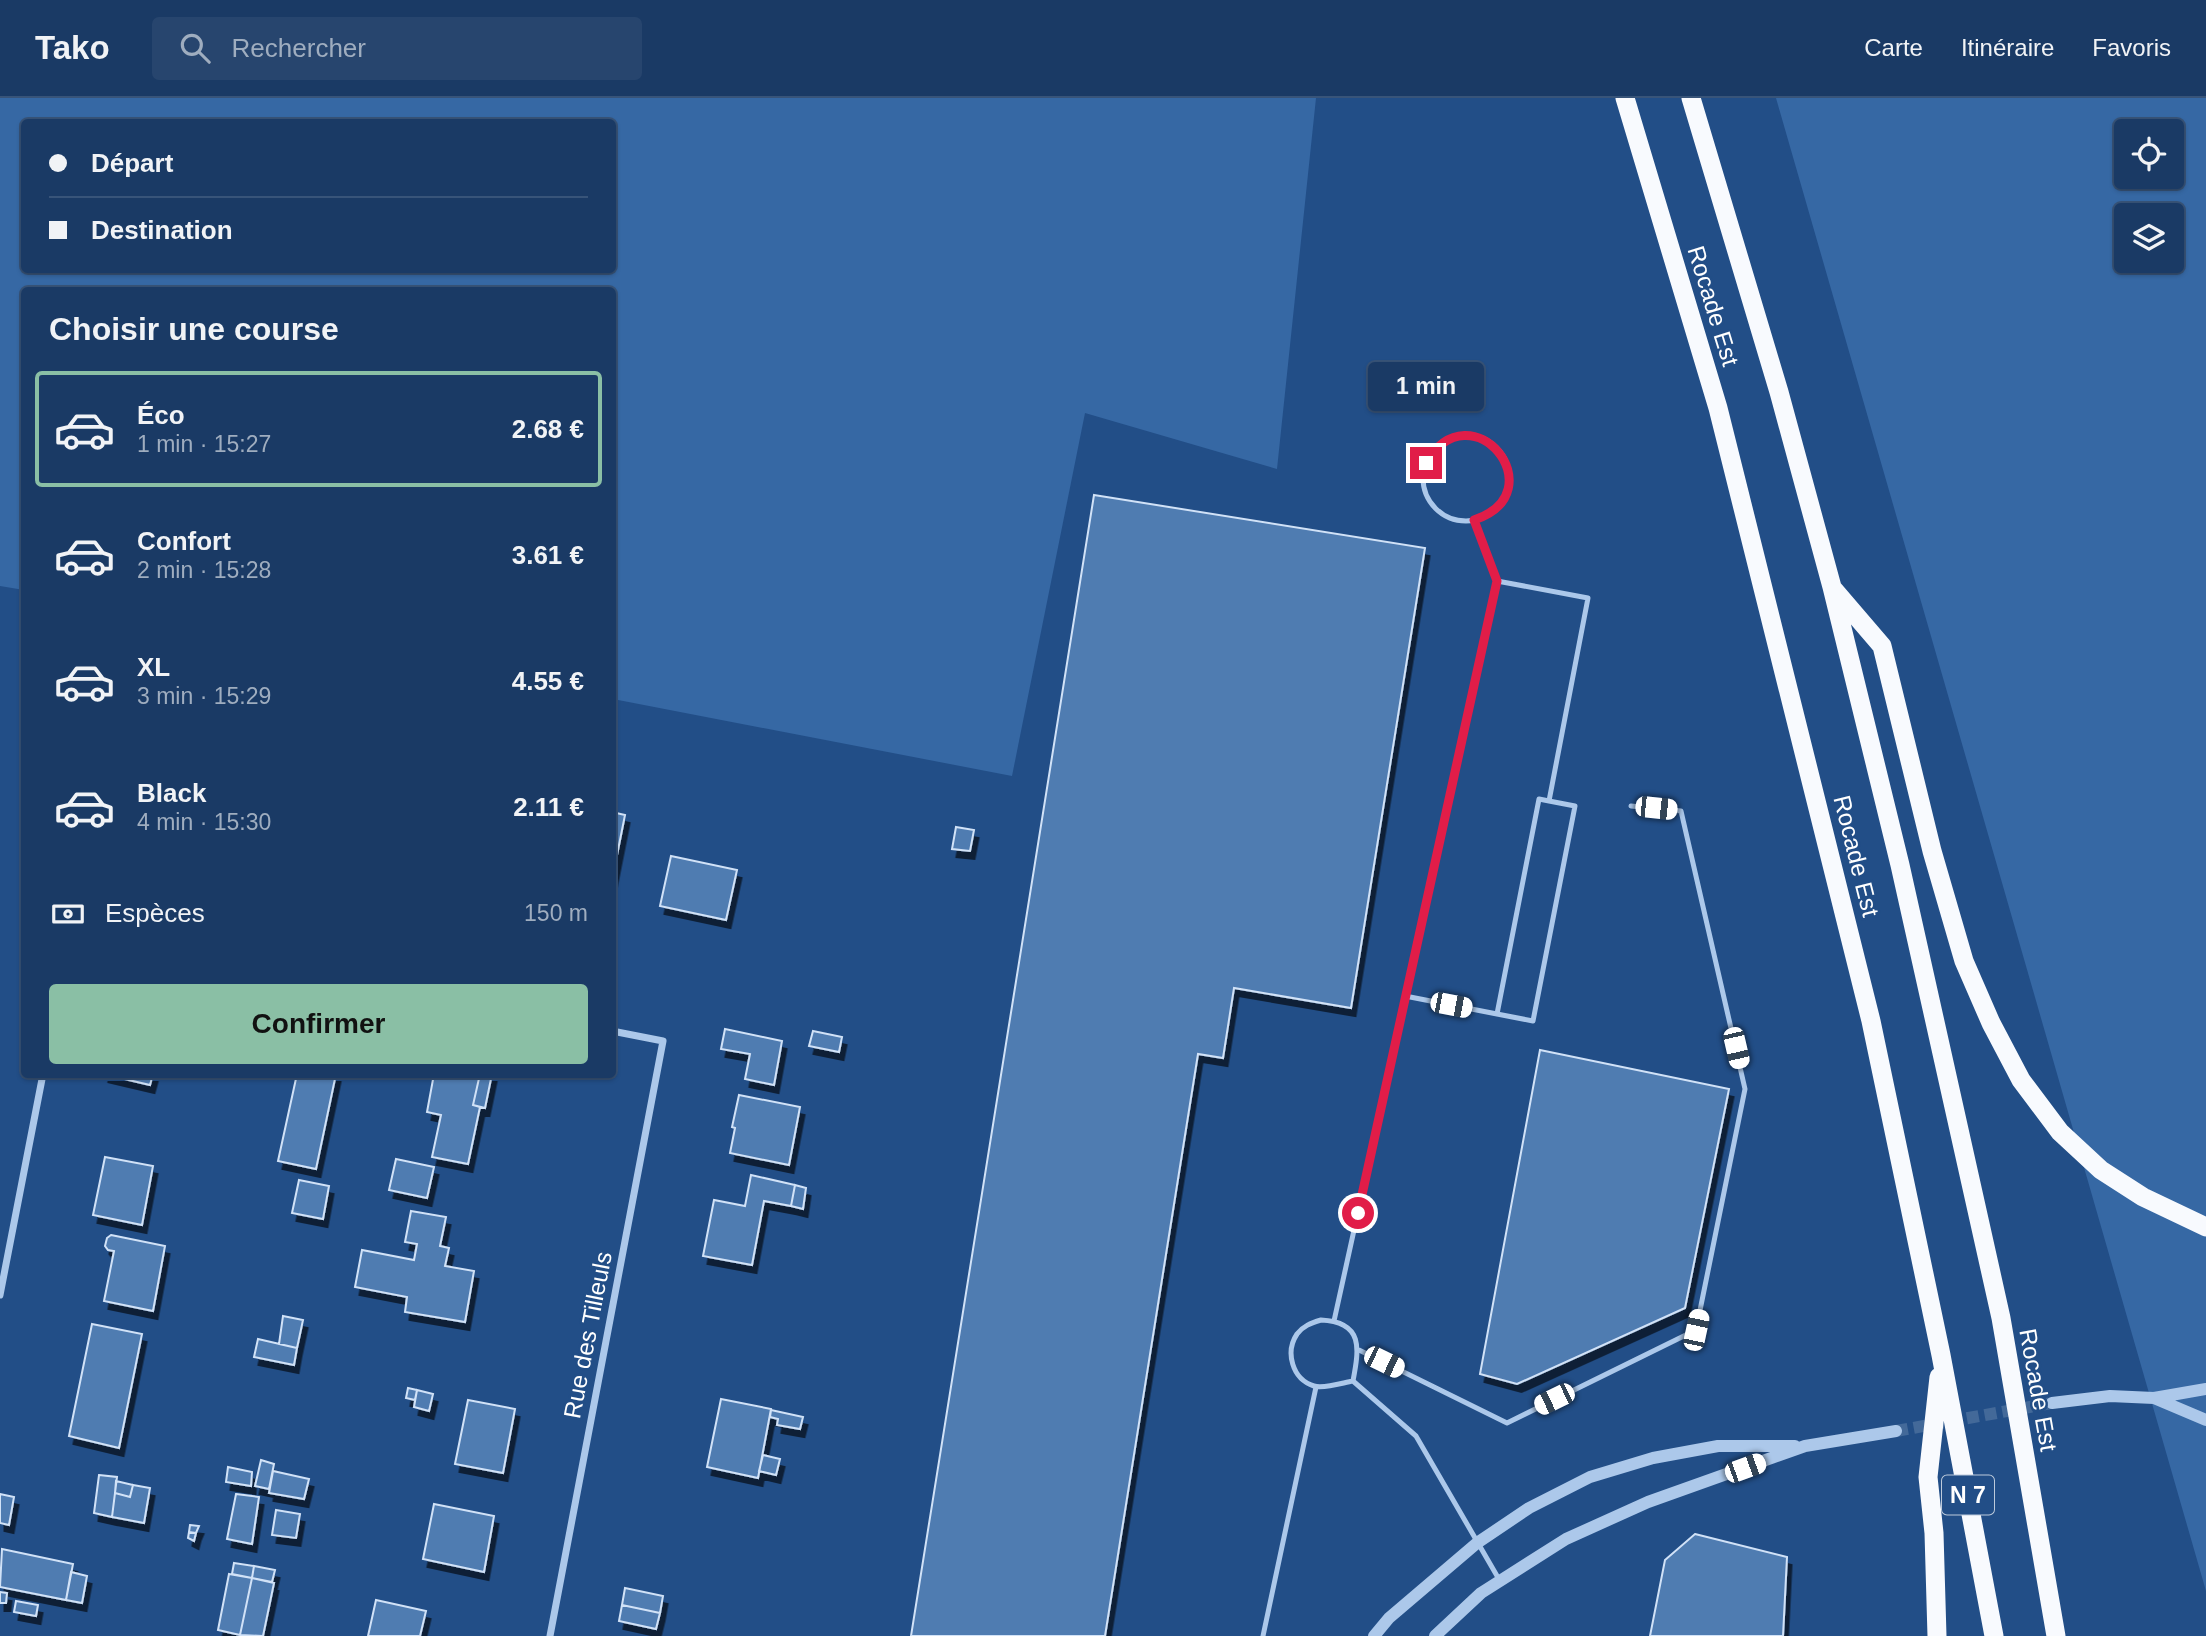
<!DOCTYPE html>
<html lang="fr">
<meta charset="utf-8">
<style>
:root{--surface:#1a3a65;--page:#27456e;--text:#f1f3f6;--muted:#9fadbf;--line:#385479;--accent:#8abfa5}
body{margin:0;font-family:Arial,sans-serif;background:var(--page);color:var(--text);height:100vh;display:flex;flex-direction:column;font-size:26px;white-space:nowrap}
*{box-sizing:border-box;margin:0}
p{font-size:23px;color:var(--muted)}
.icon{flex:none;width:38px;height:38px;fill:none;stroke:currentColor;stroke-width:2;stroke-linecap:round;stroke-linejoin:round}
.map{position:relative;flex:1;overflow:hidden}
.side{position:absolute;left:21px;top:189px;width:595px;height:791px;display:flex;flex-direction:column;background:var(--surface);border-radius:7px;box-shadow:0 2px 5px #0004,0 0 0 2px var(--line)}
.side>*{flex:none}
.hud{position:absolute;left:21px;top:21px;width:595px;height:154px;border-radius:7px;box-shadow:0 2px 5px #0004,0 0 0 2px var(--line);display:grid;align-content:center;height:154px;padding:0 28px;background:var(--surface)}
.controls{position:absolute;left:2114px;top:21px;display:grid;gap:14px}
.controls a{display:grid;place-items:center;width:70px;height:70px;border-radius:7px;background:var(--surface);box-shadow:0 2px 5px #0004,0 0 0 2px var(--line);font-size:35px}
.end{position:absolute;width:32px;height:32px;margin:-16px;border:9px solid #e11d48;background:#fff;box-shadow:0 0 0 4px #fff}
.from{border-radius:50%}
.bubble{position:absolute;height:49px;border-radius:7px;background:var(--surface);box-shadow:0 2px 5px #0004,0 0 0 2px var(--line);font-size:23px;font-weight:800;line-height:49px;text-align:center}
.car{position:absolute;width:21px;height:42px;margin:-21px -10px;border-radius:9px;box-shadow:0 0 5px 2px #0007;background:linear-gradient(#fff 24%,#345 0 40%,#fff 0 76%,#345 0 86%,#fff 0)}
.hud b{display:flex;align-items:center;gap:24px;height:66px;font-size:26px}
.hud b+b{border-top:2px solid var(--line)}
.hud i{width:18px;height:18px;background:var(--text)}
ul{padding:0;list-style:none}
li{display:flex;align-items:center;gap:21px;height:116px;margin:0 14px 10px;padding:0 14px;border:4px solid transparent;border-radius:7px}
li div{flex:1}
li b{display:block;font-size:26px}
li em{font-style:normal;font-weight:800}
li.current{border-color:var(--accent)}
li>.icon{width:63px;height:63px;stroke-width:1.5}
h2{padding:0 28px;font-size:32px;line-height:84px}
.pay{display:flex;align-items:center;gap:18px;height:77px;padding:0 28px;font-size:26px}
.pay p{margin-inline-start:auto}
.primary-button{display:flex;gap:14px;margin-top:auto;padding:14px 28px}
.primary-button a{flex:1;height:80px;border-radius:7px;background:var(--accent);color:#111;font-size:28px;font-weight:800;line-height:80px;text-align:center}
header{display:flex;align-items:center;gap:42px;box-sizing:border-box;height:98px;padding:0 35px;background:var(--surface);border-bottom:2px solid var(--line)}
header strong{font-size:33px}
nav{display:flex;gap:38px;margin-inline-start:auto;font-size:24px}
.search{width:490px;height:63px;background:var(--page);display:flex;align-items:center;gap:18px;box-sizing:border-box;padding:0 24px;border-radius:7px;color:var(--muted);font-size:26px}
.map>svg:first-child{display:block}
</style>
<header>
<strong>Tako</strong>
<div class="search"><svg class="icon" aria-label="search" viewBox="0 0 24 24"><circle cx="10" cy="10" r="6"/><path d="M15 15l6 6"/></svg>Rechercher</div>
<nav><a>Carte</a><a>Itinéraire</a><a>Favoris</a></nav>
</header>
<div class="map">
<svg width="2206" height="1538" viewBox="0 0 2206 1538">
<defs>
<filter id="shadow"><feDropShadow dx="4.5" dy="8" stdDeviation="0" flood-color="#0009"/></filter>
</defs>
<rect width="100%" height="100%" fill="#224e87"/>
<path fill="#3668a4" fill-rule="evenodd" d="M0,0H1316L1277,371L1085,315L1012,678L613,601L612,192H24V492L0,488ZM24,24H612V172H24Z
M1776,0H2206V1493ZM2126,33H2172V79H2126ZM2126,117H2172V163H2126Z"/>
<path fill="#4f7bb1" stroke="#d1e2f7" stroke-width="2" filter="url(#shadow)" d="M1094,397L1425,450L1351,910L1234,890L1223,960L1198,956L1105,1538H911Z
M612,714L625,717L612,782Z
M956,729L974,732L970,753L952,751Z
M671,758L737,772L726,822L660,808Z
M725,931L782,943L774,987L745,981L750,956L721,951Z
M813,933L842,939L839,954L809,948Z
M1540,952L1729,991L1685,1210L1517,1286L1480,1276Z
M103,976H153L150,987Z
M297,976H336L316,1071L278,1063Z
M434,976H480L473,1007L480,1009L468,1066L432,1059L441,1017L427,1014Z
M480,976H492L485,1010L473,1007Z
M739,997L800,1009L789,1067L730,1055L735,1030L732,1029Z
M105,1059L153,1068L142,1127L93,1117Z
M396,1061L434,1069L427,1100L389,1092Z
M751,1077L795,1087L791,1108L764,1103L752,1167L703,1158L714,1102L745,1108Z
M299,1082L329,1088L323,1121L292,1115Z
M795,1087L806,1090L803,1111L791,1108Z
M411,1113L446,1119L440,1148L449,1150L445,1168L474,1173L465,1224L405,1214L407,1199L355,1189L362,1152L414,1162L417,1146L405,1144Z
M111,1137L165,1148L153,1213L104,1203L114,1153L108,1152L105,1148L107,1140Z
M283,1218L303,1222L297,1250L279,1246Z
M92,1226L142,1236L119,1350L69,1338Z
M258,1241L297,1250L294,1267L254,1259Z
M408,1290L417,1292L415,1302L406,1300Z
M417,1292L433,1296L429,1313L414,1309Z
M721,1301L771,1311L758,1380L707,1369Z
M468,1302L515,1311L503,1375L455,1366Z
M771,1312L803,1319L800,1331L777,1327L778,1321L770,1319Z
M763,1357L780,1361L776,1377L759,1373Z
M261,1362L274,1366L269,1391L255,1388Z
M228,1369L252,1374L251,1388L226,1384Z
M273,1373L309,1381L304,1401L269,1395Z
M99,1377L117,1379L112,1419L94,1415Z
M116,1383L133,1387L130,1399L115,1395Z
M133,1387L150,1390L144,1425L112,1419L115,1395L130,1399Z
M0,1396L14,1399L9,1427L0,1425Z
M236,1396L259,1399L252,1446L227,1441Z
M434,1406L494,1418L484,1474L423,1461Z
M276,1412L300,1416L296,1440L272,1437Z
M190,1427L199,1428L196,1435L189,1434Z
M189,1434L196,1435L194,1443L188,1440Z
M1695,1436L1787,1459L1783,1538H1650L1665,1462Z
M2,1451L73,1466L66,1502L0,1489Z
M234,1465L254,1468L252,1480L232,1476Z
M254,1468L275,1472L272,1484L252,1480Z
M71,1474L87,1478L82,1505L66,1502Z
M229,1476L252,1480L240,1537L218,1532Z
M252,1480L274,1485L263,1538L240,1537Z
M625,1490L663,1498L660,1515L622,1507Z
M0,1494L7,1495L6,1505H0Z
M376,1502L426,1513L420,1538H368Z
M16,1503L38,1507L36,1518L14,1514Z
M622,1507L660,1515L656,1531L619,1523Z"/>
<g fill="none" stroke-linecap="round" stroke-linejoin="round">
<path stroke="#436999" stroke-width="12" stroke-dasharray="12 6" stroke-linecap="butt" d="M1896,1333L2052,1305"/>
<path stroke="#acc8ea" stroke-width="5" d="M1423 380a43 43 0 1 1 86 0a43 43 0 1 1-86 0Z
M1405,898L1497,916L1539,701L1549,703L1588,500L1497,483
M1497,916L1533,923L1575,708L1549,703
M1321,1222C1364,1224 1359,1251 1353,1283C1342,1285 1324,1291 1314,1288C1292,1281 1285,1254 1297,1236C1303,1228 1311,1225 1321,1222Z
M1334,1223L1497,483L1474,423
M1359,1252L1507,1325L1696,1232L1745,991L1681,713L1631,708
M1353,1283L1416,1338L1500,1483
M1263,1538L1316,1289"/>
<path stroke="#acc8ea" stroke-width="7" d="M0,1197L43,976
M550,1538L663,943L612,933"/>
<path stroke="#acc8ea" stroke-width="12" d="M2154,1300L2206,1322
M2052,1305L2110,1298L2154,1300L2206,1291
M1374,1538L1389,1520L1477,1445L1529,1410L1590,1379L1653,1360L1718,1348H1795
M1435,1538L1481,1495L1566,1441L1648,1404L1805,1348L1896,1333"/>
<path stroke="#f8fafe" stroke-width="19" d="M1625,0L1718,310L1871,923L1941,1257L1994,1538
M1691,0L1779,294L1832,489L1900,767L2001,1220L2056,1538
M1834,492L1882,548L1932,753L1964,863L1991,925L2021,982L2060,1034L2101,1072L2143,1099L2206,1129
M1937,1538L1934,1435L1928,1379L1939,1279"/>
</g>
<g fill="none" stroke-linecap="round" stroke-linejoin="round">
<path stroke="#e11d48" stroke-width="9" d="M1358,1115L1497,483L1474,422C1558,394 1471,288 1426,365"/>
</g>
<g text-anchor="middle" stroke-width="5" stroke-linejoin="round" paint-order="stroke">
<rect fill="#224e87" stroke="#bdcadb" stroke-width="2" x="1942" y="1377.5" width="52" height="39" rx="5"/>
<g font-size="23" font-weight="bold" fill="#fff">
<text x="1968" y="1405">N 7</text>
</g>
<g font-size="24" fill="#fff" stroke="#224e87">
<text transform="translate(1713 208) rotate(73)" y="8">Rocade Est</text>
<text transform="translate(1856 758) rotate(76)" y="8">Rocade Est</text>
<text transform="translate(588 1237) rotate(-79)" y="8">Rue des Tilleuls</text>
<text transform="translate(2038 1292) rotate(80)" y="8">Rocade Est</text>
</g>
</g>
</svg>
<div class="controls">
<a><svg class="icon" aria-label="locate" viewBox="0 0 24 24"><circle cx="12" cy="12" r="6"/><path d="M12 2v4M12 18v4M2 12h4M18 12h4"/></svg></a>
<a><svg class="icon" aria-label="layers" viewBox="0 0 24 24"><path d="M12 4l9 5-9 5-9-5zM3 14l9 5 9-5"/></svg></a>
</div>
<i class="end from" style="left:1358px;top:1115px"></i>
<i class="end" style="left:1426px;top:365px"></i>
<div class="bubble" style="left:1368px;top:264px;width:116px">1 min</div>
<i class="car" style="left:1656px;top:710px;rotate:96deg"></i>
<i class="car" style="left:1451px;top:907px;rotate:101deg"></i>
<i class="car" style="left:1736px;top:950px;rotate:167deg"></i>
<i class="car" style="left:1696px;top:1232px;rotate:12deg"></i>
<i class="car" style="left:1384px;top:1264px;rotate:116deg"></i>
<i class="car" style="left:1554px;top:1301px;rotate:244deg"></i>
<i class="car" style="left:1745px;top:1370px;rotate:70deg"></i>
<div class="hud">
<b><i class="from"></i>Départ</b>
<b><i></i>Destination</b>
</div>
<section class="side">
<h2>Choisir une course</h2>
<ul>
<li class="current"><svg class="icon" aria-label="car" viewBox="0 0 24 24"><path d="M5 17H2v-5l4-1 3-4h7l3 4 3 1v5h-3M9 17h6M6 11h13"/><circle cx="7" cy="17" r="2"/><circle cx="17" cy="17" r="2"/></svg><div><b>Éco</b><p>1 min · 15:27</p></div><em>2.68 €</em></li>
<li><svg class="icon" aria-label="car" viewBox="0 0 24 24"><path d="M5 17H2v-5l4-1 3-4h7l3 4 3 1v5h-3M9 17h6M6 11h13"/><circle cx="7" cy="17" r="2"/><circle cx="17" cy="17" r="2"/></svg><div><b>Confort</b><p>2 min · 15:28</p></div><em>3.61 €</em></li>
<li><svg class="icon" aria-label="car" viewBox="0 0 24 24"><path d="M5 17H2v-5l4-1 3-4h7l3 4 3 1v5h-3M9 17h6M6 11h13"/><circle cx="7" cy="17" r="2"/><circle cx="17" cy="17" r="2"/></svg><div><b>XL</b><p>3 min · 15:29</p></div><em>4.55 €</em></li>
<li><svg class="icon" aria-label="car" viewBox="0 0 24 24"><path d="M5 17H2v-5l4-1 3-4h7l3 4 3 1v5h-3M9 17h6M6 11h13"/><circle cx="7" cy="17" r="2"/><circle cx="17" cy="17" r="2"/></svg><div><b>Black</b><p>4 min · 15:30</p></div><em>2.11 €</em></li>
</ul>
<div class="pay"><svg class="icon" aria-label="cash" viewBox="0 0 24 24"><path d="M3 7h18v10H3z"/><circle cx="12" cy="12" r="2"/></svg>Espèces<p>150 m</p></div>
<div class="primary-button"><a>Confirmer</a></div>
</section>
</div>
